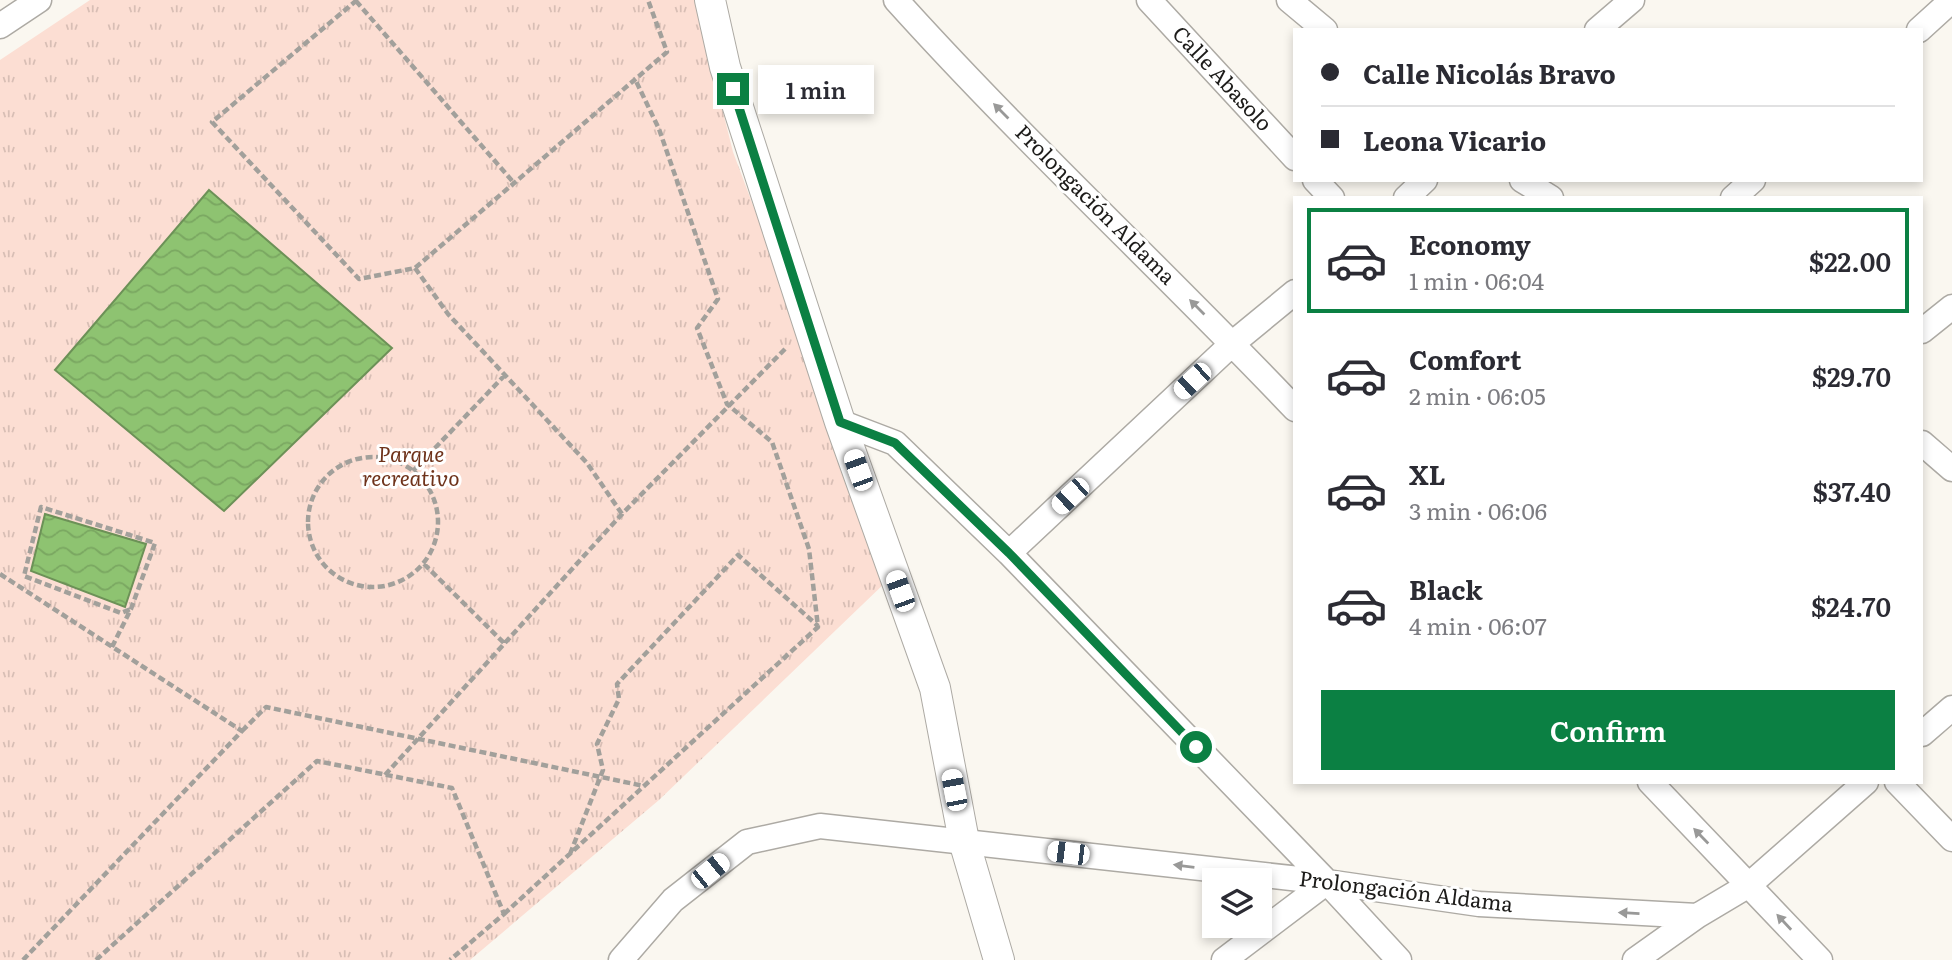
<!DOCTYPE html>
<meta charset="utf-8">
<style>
:root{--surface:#fff;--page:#f7f7f7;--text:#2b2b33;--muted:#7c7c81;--line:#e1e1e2;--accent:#0b8043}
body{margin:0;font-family:Literata,serif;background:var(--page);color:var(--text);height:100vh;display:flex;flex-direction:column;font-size:26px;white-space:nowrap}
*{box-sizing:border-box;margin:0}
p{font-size:23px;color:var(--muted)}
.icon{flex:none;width:38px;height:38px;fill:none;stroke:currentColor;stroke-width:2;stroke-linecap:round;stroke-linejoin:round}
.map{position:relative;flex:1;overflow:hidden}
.side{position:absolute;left:1293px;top:196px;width:630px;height:588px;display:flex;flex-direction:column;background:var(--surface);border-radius:0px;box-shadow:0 4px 10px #0003}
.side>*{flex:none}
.banner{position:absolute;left:1293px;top:28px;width:630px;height:154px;border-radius:0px;box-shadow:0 4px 10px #0003;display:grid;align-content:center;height:154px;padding:0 28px;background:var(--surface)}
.buttons{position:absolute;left:1202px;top:868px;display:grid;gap:14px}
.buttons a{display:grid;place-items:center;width:70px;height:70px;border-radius:0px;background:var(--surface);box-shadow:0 4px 10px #0003;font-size:35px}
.end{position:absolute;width:32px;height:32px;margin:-16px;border:9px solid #0b8043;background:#fff;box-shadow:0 0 0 4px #fff}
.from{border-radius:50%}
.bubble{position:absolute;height:49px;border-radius:0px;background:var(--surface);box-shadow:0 4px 10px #0003;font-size:23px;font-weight:600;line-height:49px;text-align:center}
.car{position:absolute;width:21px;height:42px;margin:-21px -10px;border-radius:9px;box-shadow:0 0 5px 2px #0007;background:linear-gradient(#fff 24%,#345 0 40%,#fff 0 76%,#345 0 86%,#fff 0)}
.banner b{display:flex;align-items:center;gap:24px;height:66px;font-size:26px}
.banner b+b{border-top:2px solid var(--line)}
.banner i{width:18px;height:18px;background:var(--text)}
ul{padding:12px 0 0;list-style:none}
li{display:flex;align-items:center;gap:21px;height:105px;margin:0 14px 10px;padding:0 14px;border:4px solid transparent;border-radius:0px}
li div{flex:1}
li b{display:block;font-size:26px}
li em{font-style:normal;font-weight:600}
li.selected{border-color:var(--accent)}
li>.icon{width:63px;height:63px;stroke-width:1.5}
.primary-button{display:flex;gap:14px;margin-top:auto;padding:14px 28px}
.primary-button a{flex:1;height:80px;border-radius:0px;background:var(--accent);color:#fff;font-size:28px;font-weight:600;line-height:80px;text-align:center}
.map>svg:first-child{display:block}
</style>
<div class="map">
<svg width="1952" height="960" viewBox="0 0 1952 960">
<defs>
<pattern id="park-tufts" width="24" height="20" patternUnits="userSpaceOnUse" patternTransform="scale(1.75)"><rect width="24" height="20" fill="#fcded3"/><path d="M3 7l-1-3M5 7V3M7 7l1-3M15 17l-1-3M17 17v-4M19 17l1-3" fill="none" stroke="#d8beb5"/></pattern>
<pattern id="water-waves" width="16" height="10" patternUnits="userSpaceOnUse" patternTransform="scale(1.75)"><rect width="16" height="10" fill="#8ec371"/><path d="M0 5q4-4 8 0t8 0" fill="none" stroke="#7aa761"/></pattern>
</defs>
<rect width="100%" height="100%" fill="#faf7f0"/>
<path fill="url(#park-tufts)" d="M90,0H695L733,152L801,333L887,581L659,800L470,960H0V60Z"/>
<path fill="url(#water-waves)" stroke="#6c9157" stroke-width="2" d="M209,190L392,348L224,511L55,370Z
M45,514L146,544L125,607L31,571Z"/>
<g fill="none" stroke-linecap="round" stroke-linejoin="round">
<g stroke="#adaaa4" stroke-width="27">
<path id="minor" d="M896,0C1023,141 1164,271 1295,409
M1149,0L1295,158
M1289,0L1325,30
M0,26L39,0
M1597,30L1632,0
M1919,30L1952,0
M1315,180L1332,198
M1522,180L1551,198
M1406,198L1425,180
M1733,198L1753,180
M1922,331L1952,307
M840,422L895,443L1009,553L1327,882L1399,960
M1922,443L1952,469
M1009,553L1233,343L1295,292
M1922,734L1952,708
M1650,782L1820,960
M1897,782L1952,839
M621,960L673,900L747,842L820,826L1327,882L1479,904L1697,916
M1224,960L1327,882
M1635,960L1697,916L1749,885L1866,782"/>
</g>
<g stroke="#adaaa4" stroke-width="32">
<path id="tertiary" d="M710,0L725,67L840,422L935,688L964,841L999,960"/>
</g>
<path stroke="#a2a09b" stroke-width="4.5" stroke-dasharray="7 3.5" stroke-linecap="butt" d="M357,0L212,122L359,279L415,268L667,52L648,0
M356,1L514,183
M415,268L448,314L587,463L622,514
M308 522a65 65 0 1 1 130 0a65 65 0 1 1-130 0Z
M413,471L505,375
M424,564L504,643
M0,574L242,731L23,960
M112,647L131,609L155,543L41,507L24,576L121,613L131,609
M242,731L266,707L644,786
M385,775L622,514L786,348
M570,854L603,770L597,744L619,699L617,684L738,555L818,626
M504,914L818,627L809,549L772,442L727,404L697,328L718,299L659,129L635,79
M96,960L317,761L452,788L504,914L450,960"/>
<use href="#minor" stroke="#fff" stroke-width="24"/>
<use href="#tertiary" stroke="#fff" stroke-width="30"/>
</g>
<defs><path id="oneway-solid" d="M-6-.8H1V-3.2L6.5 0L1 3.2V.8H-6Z" transform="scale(1.75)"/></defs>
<g fill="#999998">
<use href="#oneway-solid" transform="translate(1001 111) rotate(-135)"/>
<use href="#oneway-solid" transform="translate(1197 307) rotate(-135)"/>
<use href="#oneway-solid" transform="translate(1701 836) rotate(-134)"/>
<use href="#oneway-solid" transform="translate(1184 866) rotate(-173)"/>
<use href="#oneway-solid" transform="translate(1629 913) rotate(-177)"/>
<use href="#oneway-solid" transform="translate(1784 922) rotate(-133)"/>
</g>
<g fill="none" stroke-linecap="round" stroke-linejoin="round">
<path stroke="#0b8043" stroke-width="9" d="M733,89L840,422L895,443L1009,553L1196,747"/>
</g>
<g text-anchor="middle" stroke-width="6" stroke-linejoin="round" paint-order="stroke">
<g font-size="21" fill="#1d1c1a" stroke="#fff">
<text transform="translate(1222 79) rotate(47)" y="7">Calle Abasolo</text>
<text transform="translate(1095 205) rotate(45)" y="7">Prolongación Aldama</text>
<text transform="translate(1406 892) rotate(7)" y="7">Prolongación Aldama</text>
</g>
<g font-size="21" font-style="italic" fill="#6e321a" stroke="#fff">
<text x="411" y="462">Parque<tspan x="411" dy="24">recreativo</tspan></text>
</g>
</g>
</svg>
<div class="buttons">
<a><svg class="icon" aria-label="layers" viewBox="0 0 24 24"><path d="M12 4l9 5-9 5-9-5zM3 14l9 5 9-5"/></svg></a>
</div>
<i class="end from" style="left:1196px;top:747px"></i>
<i class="end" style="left:733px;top:89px"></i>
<div class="bubble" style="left:758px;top:65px;width:116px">1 min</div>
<i class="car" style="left:1192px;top:381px;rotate:227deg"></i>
<i class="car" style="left:858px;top:470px;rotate:340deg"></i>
<i class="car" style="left:1070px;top:496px;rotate:227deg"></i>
<i class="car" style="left:900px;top:591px;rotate:340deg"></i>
<i class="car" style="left:954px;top:790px;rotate:349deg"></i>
<i class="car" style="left:1068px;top:853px;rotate:277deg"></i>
<i class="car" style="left:710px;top:871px;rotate:51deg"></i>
<div class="banner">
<b><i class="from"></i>Calle Nicolás Bravo</b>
<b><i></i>Leona Vicario</b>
</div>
<section class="side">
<ul>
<li class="selected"><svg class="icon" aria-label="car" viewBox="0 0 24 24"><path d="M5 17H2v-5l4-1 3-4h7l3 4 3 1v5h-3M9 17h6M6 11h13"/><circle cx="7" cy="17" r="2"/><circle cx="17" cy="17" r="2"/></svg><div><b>Economy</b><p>1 min · 06:04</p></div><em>$22.00</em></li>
<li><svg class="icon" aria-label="car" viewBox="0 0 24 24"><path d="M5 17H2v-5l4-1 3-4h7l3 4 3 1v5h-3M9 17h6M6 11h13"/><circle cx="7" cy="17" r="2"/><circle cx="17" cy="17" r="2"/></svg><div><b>Comfort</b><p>2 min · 06:05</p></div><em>$29.70</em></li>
<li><svg class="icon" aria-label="car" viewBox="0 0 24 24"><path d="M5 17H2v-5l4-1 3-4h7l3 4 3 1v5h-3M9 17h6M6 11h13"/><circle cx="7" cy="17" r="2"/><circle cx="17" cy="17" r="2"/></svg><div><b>XL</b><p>3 min · 06:06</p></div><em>$37.40</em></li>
<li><svg class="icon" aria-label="car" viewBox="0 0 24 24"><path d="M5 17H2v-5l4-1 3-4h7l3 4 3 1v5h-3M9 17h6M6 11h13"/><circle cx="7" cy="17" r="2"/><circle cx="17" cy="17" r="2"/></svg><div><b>Black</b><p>4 min · 06:07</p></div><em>$24.70</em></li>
</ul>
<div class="primary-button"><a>Confirm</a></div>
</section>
</div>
